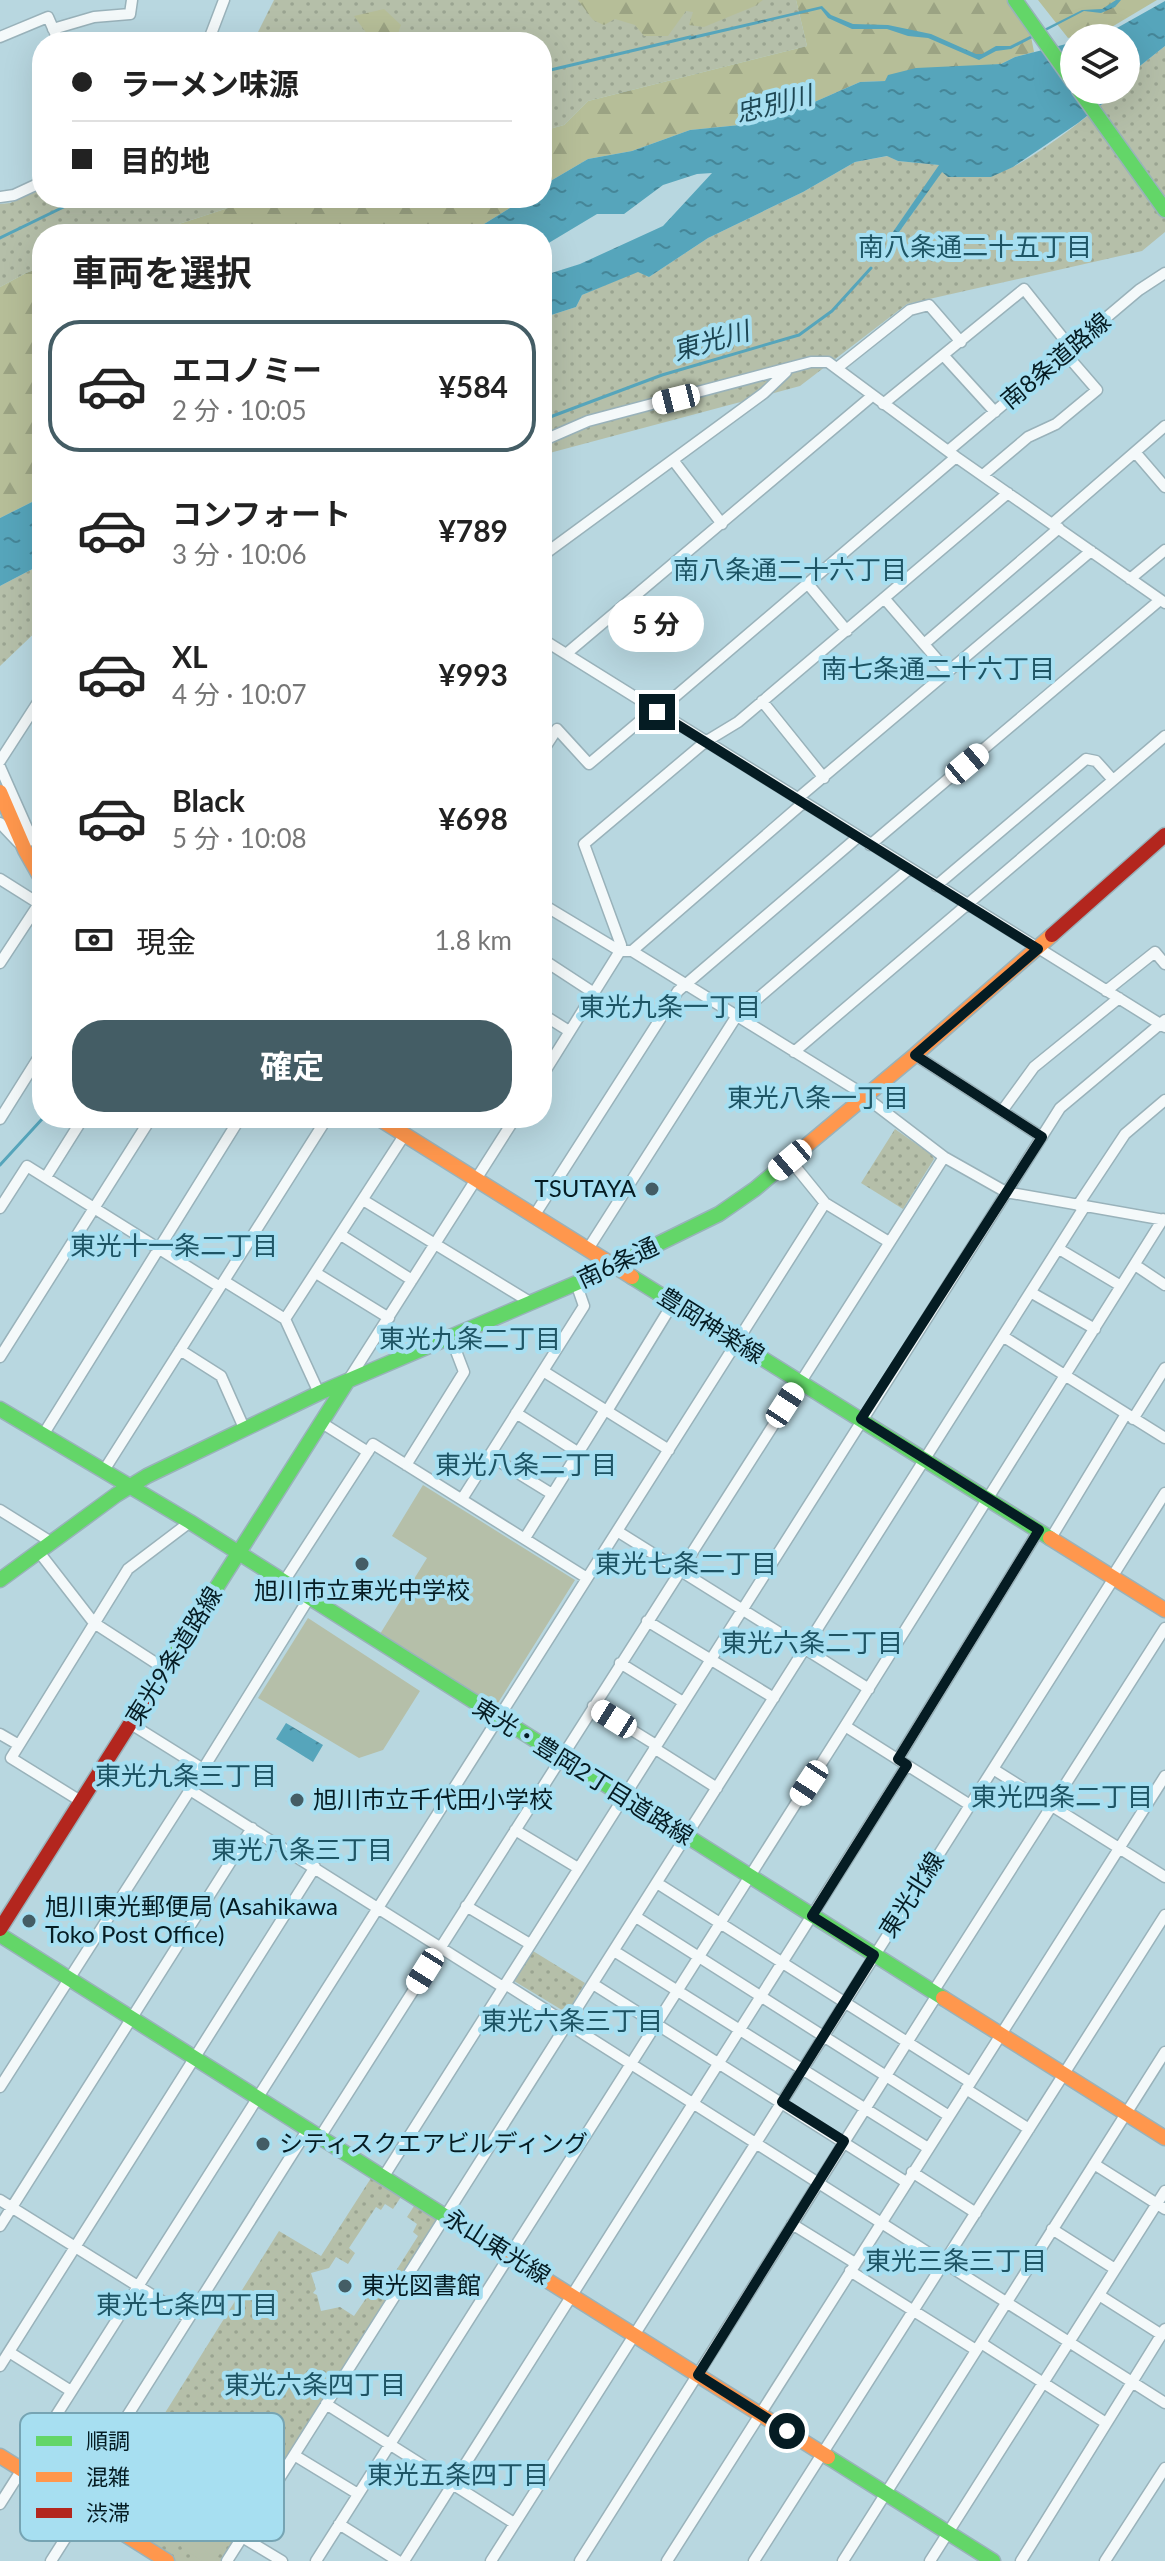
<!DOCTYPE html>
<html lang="ja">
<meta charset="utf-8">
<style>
:root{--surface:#fff;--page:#f6f6f6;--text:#222;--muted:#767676;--line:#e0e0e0;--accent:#445d65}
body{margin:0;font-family:Lato,"Noto Sans JP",sans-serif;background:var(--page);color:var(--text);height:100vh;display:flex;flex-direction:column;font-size:30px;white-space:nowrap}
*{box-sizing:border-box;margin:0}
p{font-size:26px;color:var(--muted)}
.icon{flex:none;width:44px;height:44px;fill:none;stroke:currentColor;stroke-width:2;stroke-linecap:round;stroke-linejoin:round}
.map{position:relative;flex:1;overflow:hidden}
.details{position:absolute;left:32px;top:224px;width:520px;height:904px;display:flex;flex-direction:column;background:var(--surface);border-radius:32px;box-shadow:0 8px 32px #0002}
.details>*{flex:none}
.top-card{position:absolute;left:32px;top:32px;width:520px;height:176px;border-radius:32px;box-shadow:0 8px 32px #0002;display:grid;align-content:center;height:176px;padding:0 40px;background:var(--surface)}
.fabs{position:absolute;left:1060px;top:24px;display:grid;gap:16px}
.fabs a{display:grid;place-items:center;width:80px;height:80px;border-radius:50%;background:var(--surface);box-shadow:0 8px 32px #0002;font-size:40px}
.end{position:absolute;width:36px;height:36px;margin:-18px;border:10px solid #051c23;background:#fff;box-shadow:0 0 0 4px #fff}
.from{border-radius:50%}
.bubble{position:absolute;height:56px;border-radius:28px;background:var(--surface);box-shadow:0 8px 32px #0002;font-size:26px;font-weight:700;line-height:56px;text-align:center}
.car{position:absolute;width:24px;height:48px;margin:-24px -12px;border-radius:10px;box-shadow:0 0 6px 2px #0007;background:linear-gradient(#fff 24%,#345 0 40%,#fff 0 76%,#345 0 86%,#fff 0)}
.top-card b{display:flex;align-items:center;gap:28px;height:76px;font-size:30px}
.top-card b+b{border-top:2px solid var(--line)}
.top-card i{width:20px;height:20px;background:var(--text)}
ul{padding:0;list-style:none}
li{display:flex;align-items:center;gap:24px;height:132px;margin:0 16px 12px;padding:0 24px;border:4px solid transparent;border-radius:32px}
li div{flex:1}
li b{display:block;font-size:30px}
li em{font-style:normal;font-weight:700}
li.current{border-color:var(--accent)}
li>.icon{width:72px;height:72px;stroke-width:1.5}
h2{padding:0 40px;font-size:36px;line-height:96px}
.pay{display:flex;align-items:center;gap:20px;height:88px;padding:0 40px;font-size:30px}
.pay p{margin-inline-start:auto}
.cta{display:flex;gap:16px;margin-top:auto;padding:16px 40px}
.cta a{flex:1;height:92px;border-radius:32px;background:var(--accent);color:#fff;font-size:32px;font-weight:700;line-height:92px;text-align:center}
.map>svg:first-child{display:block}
</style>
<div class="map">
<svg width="1165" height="2561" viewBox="0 0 1165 2561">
<defs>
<pattern id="green-dots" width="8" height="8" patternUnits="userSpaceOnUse" patternTransform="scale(2)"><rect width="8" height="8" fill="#b5bfa9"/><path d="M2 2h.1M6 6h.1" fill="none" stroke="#9aa491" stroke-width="1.8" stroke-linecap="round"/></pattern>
<pattern id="forest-firs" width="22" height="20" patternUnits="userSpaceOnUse" patternTransform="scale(2)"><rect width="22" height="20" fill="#b6be98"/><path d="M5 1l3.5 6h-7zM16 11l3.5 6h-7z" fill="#9ba383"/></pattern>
<pattern id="water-ripples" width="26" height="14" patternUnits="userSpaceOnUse" patternTransform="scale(2)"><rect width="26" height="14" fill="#56a5bb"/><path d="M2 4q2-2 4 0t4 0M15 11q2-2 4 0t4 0" fill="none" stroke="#458698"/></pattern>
</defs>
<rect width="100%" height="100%" fill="#b8d7e0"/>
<path fill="url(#green-dots)" d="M274,0H796L807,46L588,101L564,125L542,131V42H253Z
M1165,46V232L1142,251L907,304L800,386L542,455V318L576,307L582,295L638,271L649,277L708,238L803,192L855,162L888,156L898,161L940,165L888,239L892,242L942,171L948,177C969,176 996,175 1015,166C1052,146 1087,116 1120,90H1126L1131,73Z
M42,189V198H249L228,208L148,234H42V267L26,273L0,287V204L10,203Z
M42,564V626L0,666V586Z
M895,1129L932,1155L934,1159L903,1209L861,1183Z
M533,1951L585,1983L567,2013L514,1981Z
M373,2175L403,2194L393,2209L385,2204L381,2210L376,2207L349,2248L355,2253L348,2264L336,2257L329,2268L311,2273L316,2289L313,2293L317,2295L321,2311L340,2307L354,2316L384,2272L392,2277L418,2236L413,2232L417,2224L407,2217L416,2203L442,2219L331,2386L224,2561H173L101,2515L279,2231L321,2256Z"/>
<path fill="url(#forest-firs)" d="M578,0H763L755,6L704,27L689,25L693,12L686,11L668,36H644L635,25L615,19L604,25L593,20Z
M796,0H1008L1030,31L1034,52L1015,57L1001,64L885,81L860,82L803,107L750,124L690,130L632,151L588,159L542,186V131L564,125L588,101L807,46Z
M1038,0H1157L1110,28L1068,38Z
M384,9L401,25L395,42H373L354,16Z
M249,198H526L468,234H148L228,208Z
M42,267V493L34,501L0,518V287L26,273Z"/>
<path fill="#b5bfa9" d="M423,1485L575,1580L496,1706L380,1634L427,1558L392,1536Z
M308,1618L420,1691L383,1750L359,1758L258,1698Z
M220,2486L251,2506L215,2561H202L181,2547Z"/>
<path fill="url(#water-ripples)" d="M1116,0H1121L1115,7L1101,13L1084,11L1011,49L996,51L979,60L928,38L908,36L887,29H852L828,18L821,9L689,40L688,37L822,6L831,15L853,24L888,25L931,34L976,54H982L996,46H1010L1082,10L1102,9Z
M1165,1V46L1131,73L1129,83L1126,86V38H1087L1108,33Z
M1074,42V90H1120L1078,123L1013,167L991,177H948L942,172L892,242L888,239L939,165L898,161L887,156L855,162L803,192L708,238L649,277L638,272L582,295L576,307L542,318V276L580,264L663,226L712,173L697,174L663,185L624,214H597L542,247V234H468L526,198H542V186L588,159L632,151L690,130L750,124L803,107L860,82L885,81L888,75L916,68L1001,64L1015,57Z
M42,493V564L0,586V518L34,501Z
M286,1723L323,1745L313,1762L276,1739Z"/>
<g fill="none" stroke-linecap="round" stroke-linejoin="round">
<path stroke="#56a5bb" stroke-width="3" d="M542,72L690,37
M0,238L82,198
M542,420L662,375L799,335L832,311L871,268
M0,1165L43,1118"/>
<g stroke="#99b2ba" stroke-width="13">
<path id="street" d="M53,29L94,17L130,14L132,0
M0,37L48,17L59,42
M208,42L224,0
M0,197L14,195L42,182
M944,356L995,412
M837,368L910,310L929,305L961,342
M883,404L1024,289L1071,348
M542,441L588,421L811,362H828L956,457L1165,603
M948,451L1139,290L1165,273
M1135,452L1165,487
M673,460L722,524
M983,475L1028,437L1056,424L1097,390L1065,353
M1052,524L1165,426
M542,556L764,393L786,372
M1130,579L1165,550
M808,584L847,631
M884,598L948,672
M542,639L1165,1027
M924,644L1059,528
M566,654L872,396
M762,701L824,778
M657,712L956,457
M542,752L557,729L589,764L653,710
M0,761L42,696
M0,767L31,837
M797,799L1091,551
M0,823L18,842
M29,841L42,820
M870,845L1160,600
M0,879L38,903
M936,886L1086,759L1096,761L1113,780
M542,904L620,951H632L855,1089L944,1157L1006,1192L1165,1220
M632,951L803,803
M542,959L594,993
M0,963L42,899
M1106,991L1155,952L1165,964
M542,1014L569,1031
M794,1052L1165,736
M915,1055L1042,1137
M542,1076L620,951L621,945L584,844L705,742L738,722L1008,493
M1002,1111L1034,1067L1119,998
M0,1119L42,1052
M790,1160L825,1203L889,1242
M46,1177L83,1118
M363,1200L530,1302
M1078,1205L1125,1134L1165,1100
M0,1208L27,1166L220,1287
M534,1216L678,991L858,837
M341,1235L412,1280
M588,1249L736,1017L909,869
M1059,1249L1121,1286
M1135,1265L1165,1285
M316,1273L389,1318
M224,1281L285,1319L319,1393
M1032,1293L1095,1329
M285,1319L405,1134
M1004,1337L1165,1438
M180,1350L221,1376L244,1428
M0,1357L151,1118
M543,1371L669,1450
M349,1379L515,1118
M607,1411L673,1303
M516,1413L579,1453
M1133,1419L1165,1368
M322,1423L368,1452
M43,1435L240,1118
M489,1455L552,1494
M406,1465L464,1372L451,1338
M103,1472L327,1118
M462,1499L584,1306L576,1283
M0,1510L51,1542
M617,1531L869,1689
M525,1538L605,1410
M1051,1538L1126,1414
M39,1552L94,1623L165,1669
M1112,1577L1165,1493
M283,1583L373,1444L587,1578
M647,1621L774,1698
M620,1663L683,1702
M593,1706L656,1745
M131,1724L203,1769
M845,1726L970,1805
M0,1734L19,1745
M654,1748L717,1788
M898,1759L1039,1530
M993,1769L1165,1877
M190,1790L503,1987
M82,1802L11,1758L128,1569L190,1522
M515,1830L578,1868
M657,1883L970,2082
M466,1906L530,1944
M636,1917L949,2116
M614,1951L928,2148
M505,1984L1165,2403
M593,1984L906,2182
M933,1992L1165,1628
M0,2087L190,1790L309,1598
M966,2089L1029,2129
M320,2137L944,1157
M1094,2164L1165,2209
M912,2172L976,2213
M384,2176L1060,1108L1165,1020
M0,2200L189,2318
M792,2224L855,2263
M0,2226L252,1828
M1052,2229L1115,2269
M850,2271L976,2350
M1099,2295L1162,2335
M981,2343L1106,2423
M9,2352L71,2391
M0,2366L315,1867
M326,2404L514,2523
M294,2455L358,2494
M73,2502L308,2129
M0,2504L825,1203
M339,2524L398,2561
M242,2537L282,2561
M51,2561L84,2509
M227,2561L1085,1206
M316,2561L845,1726L1163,1219
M404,2561L907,1765
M491,2561L1114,1578
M580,2561L937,1995
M667,2561L1165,1776
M754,2561L1165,1915
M843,2561L1165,2052
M930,2561L1165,2191
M1021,2561L1165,2329
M1105,2561L1165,2468"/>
</g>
<g stroke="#99b2ba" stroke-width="17">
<path id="fast" d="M1015,0L1074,83
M1079,90L1165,210
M632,1277L1050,1538
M0,1409L190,1522L943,1998
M0,1580L116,1495L147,1476L319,1393L593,1276L719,1214L755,1189L800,1151
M154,1686L347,1382
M0,1935L459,2225
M828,2457L993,2561"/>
</g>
<g stroke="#99b2ba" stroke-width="17">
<path id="slow" d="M0,792L25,850L42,880
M378,1118L632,1277
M800,1151L915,1055L1052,935
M1050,1538L1165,1610
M943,1998L1165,2138
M459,2225L828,2457
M0,2456L167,2561"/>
</g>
<g stroke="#99b2ba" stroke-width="17">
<path id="jam" d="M1052,935L1165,835
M0,1929L154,1686"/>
</g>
<use href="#street" stroke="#f4f9fa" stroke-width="10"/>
<use href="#fast" stroke="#63d668" stroke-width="14"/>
<use href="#slow" stroke="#ff974d" stroke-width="14"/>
<use href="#jam" stroke="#b3261e" stroke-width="14"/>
</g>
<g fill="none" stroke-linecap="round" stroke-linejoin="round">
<path stroke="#051c23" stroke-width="10" d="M657,712L1038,949L915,1055L1042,1137L861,1419L1039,1530L898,1759L907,1765L812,1916L874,1955L782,2102L844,2141L698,2375L787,2431"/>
</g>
<g fill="#445d65" stroke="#a7dff1" stroke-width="3">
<circle cx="652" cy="1189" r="8"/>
<circle cx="362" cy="1564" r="8"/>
<circle cx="297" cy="1800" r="8"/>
<circle cx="29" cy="1921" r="8"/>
<circle cx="263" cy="2144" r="8"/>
<circle cx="345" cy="2286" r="8"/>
</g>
<g text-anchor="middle" stroke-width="8" stroke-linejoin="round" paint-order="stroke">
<g font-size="24" fill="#051c23" stroke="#a7dff1">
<text transform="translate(1056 361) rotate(-40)" y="8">南8条道路線</text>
<text transform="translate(618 1263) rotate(-25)" y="8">南6条通</text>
<text transform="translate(711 1326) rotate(32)" y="8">豊岡神楽線</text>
<text transform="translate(174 1656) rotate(-58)" y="8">東光9条道路線</text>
<text transform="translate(583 1772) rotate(32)" y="8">東光・豊岡2丁目道路線</text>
<text transform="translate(912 1895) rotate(-57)" y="8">東光北線</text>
<text transform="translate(497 2247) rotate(32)" y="8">永山東光線</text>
</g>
<g font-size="24" fill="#051c23" stroke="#a7dff1" text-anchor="start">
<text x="636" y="1197" text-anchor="end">TSUTAYA</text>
<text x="362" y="1599" text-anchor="middle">旭川市立東光中学校</text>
<text x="313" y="1808">旭川市立千代田小学校</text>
<text x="45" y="1915">旭川東光郵便局 (Asahikawa<tspan x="45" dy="28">Toko Post Office)</tspan></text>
<text x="279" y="2152">シティスクエアビルディング</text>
<text x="361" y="2294">東光図書館</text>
</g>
<g font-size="26" font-style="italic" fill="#1d4653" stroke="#a7dff1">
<text transform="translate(774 104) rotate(-14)" y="9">忠別川</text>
<text transform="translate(711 341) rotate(-16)" y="9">東光川</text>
</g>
<g font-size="26" fill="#1e5565" stroke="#a7dff1">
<text x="975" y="256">南八条通二十五丁目</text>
<text x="790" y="579">南八条通二十六丁目</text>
<text x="938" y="678">南七条通二十六丁目</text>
<text x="670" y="1016">東光九条一丁目</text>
<text x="818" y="1107">東光八条一丁目</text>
<text x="174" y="1255">東光十一条二丁目</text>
<text x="470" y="1348">東光九条二丁目</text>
<text x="526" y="1474">東光八条二丁目</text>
<text x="686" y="1573">東光七条二丁目</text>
<text x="812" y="1652">東光六条二丁目</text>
<text x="186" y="1785">東光九条三丁目</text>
<text x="1062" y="1806">東光四条二丁目</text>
<text x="302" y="1859">東光八条三丁目</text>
<text x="572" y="2030">東光六条三丁目</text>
<text x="956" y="2270">東光三条三丁目</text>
<text x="187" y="2314">東光七条四丁目</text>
<text x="315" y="2394">東光六条四丁目</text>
<text x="458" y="2484">東光五条四丁目</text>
</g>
</g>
<rect x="20" y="2413" width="264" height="128" rx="12" fill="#a7dff1" stroke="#76a4b3" stroke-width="2"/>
<rect x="36" y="2436" width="36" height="10" fill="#63d668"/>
<rect x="36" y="2472" width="36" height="10" fill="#ff974d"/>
<rect x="36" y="2508" width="36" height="10" fill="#b3261e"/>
<g font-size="22" fill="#051c23">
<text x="86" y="2449">順調</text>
<text x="86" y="2485">混雑</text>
<text x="86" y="2521">渋滞</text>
</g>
</svg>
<div class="fabs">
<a><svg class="icon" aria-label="layers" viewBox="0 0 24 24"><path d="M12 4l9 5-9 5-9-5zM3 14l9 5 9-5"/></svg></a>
</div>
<i class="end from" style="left:787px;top:2431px"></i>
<i class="end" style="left:657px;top:712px"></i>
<div class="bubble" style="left:608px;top:596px;width:96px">5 分</div>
<i class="car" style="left:676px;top:399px;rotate:256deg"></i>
<i class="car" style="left:967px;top:764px;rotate:50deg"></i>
<i class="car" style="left:790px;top:1160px;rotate:230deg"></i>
<i class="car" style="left:785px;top:1405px;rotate:33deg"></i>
<i class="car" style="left:614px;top:1719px;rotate:302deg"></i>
<i class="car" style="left:809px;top:1783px;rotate:213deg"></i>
<i class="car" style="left:425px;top:1971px;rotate:212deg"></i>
<div class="top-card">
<b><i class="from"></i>ラーメン味源</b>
<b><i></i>目的地</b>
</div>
<section class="details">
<h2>車両を選択</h2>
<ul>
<li class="current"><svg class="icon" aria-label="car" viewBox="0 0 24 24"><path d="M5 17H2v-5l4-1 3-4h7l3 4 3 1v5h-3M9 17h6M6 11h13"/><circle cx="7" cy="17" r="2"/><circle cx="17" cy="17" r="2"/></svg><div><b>エコノミー</b><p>2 分 · 10:05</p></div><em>¥584</em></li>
<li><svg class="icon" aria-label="car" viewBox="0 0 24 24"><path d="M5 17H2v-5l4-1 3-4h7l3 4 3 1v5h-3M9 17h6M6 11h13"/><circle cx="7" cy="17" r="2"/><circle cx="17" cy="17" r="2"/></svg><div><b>コンフォート</b><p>3 分 · 10:06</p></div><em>¥789</em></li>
<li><svg class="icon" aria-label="car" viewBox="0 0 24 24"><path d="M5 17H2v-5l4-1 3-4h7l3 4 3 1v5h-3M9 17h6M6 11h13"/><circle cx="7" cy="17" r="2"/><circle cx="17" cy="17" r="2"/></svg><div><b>XL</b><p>4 分 · 10:07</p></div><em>¥993</em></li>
<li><svg class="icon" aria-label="car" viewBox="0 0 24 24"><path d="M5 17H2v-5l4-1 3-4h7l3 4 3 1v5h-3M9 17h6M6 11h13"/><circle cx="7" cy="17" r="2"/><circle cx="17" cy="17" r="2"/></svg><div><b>Black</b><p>5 分 · 10:08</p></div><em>¥698</em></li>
</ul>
<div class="pay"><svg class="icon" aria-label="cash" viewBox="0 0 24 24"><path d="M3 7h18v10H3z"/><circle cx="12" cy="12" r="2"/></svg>現金<p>1.8 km</p></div>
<div class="cta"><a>確定</a></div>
</section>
</div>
